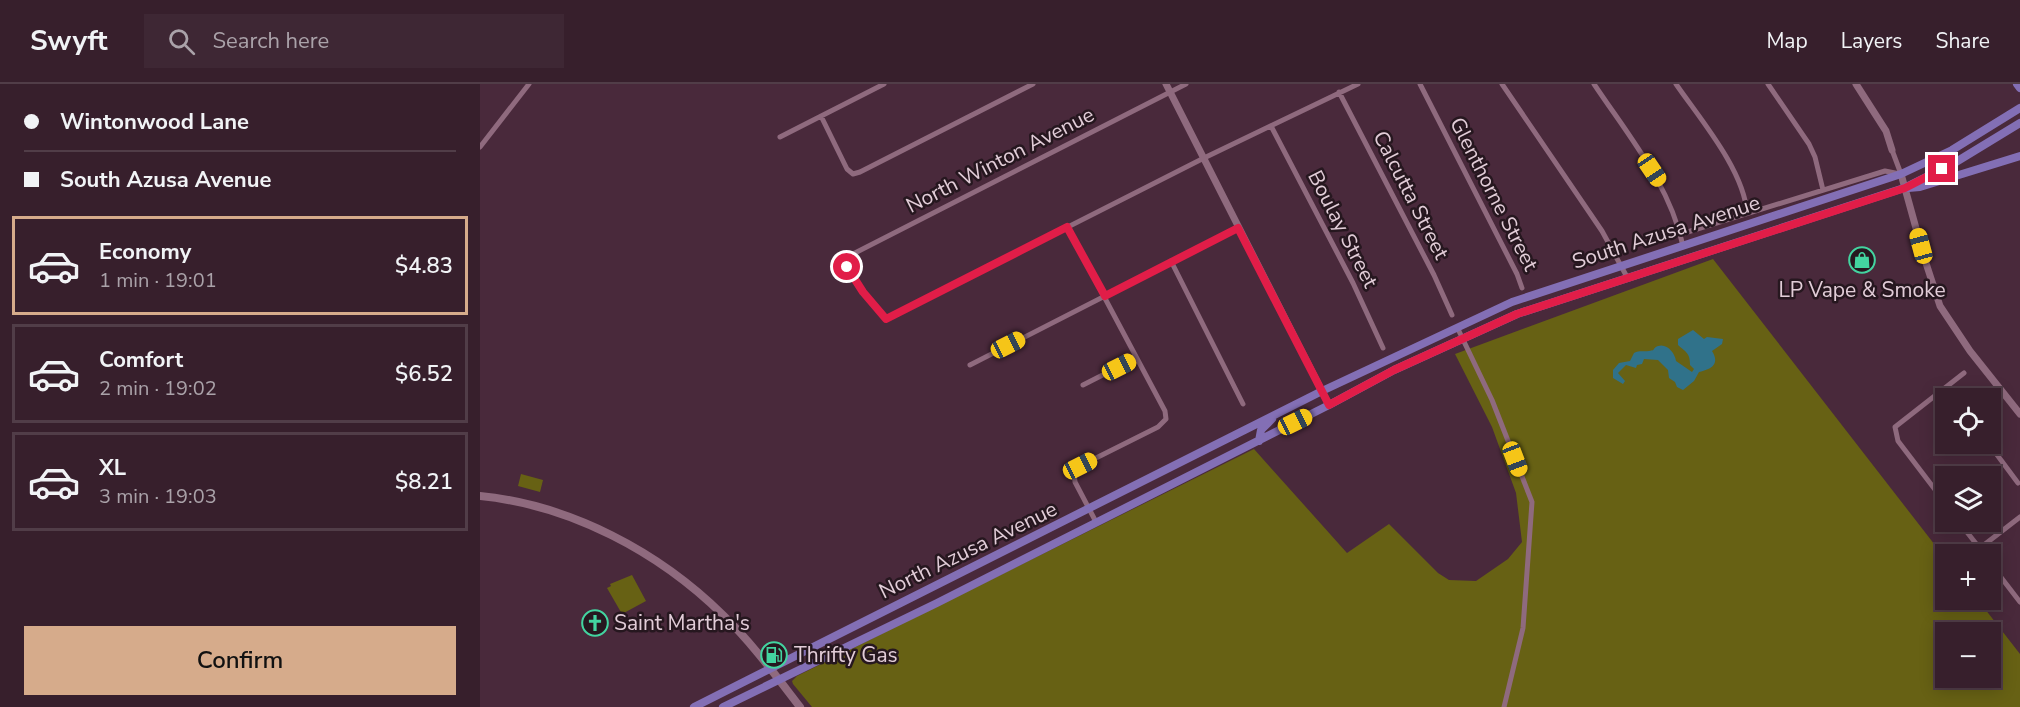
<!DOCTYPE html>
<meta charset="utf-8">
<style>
:root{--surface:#371f2c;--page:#3e2734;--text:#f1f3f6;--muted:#aaa2a9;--line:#513d48;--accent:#d6ab8b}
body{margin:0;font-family:"Nunito Sans",sans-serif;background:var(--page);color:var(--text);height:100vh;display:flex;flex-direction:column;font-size:22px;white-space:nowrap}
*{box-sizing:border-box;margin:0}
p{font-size:20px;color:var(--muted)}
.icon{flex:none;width:33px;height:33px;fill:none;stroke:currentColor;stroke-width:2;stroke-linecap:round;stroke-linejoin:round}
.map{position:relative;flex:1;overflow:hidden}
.drawer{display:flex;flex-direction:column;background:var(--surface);width:480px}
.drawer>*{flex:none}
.banner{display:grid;align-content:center;height:132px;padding:0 24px;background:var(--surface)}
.tools{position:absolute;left:1455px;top:304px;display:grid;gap:12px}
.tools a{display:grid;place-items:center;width:66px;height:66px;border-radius:0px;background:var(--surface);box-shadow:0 3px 15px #0003,0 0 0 2px var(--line);font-size:30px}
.end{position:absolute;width:27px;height:27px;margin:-14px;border:8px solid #e11d48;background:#fff;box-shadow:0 0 0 3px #fff}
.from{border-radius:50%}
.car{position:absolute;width:18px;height:36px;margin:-18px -9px;border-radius:8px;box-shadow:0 0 4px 2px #0007;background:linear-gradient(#f5c518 24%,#345 0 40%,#f5c518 0 76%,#345 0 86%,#f5c518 0)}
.banner b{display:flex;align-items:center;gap:21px;height:57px;font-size:22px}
.banner b+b{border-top:2px solid var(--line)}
.banner i{width:15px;height:15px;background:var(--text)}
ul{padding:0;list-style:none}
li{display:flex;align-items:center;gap:18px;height:99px;margin:0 12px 9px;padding:0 12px;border:3px solid var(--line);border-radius:0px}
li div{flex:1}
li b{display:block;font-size:22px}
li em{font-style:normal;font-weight:600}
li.selected{border-color:var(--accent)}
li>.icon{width:54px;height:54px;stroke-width:1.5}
.primary-button{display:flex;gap:12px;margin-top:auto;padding:12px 24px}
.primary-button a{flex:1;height:69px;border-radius:0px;background:var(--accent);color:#111;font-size:24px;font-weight:600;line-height:69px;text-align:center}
header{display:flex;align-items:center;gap:36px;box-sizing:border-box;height:84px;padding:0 30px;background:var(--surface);border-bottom:2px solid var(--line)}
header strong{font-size:28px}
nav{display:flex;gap:33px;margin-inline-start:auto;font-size:21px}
.search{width:420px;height:54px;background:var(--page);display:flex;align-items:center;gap:15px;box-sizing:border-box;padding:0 21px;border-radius:0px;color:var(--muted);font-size:22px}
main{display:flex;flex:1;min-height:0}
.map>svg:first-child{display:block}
</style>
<header>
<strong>Swyft</strong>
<div class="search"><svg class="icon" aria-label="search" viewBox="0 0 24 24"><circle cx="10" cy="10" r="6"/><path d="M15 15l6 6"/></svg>Search here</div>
<nav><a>Map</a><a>Layers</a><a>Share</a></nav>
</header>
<main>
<section class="drawer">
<div class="banner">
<b><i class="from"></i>Wintonwood Lane</b>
<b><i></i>South Azusa Avenue</b>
</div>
<ul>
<li class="selected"><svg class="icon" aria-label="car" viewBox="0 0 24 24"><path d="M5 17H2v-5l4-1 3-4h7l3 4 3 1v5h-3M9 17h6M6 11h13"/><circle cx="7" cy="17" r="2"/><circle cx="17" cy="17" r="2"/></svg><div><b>Economy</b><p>1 min · 19:01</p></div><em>$4.83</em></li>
<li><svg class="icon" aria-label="car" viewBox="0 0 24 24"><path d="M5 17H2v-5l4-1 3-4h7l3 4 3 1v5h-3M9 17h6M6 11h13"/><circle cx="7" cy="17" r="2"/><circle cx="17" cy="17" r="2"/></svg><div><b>Comfort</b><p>2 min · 19:02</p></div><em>$6.52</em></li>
<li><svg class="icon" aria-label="car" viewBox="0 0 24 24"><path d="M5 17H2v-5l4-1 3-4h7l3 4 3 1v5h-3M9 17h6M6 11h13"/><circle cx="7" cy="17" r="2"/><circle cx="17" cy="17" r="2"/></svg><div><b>XL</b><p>3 min · 19:03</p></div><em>$8.21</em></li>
</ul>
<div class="primary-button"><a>Confirm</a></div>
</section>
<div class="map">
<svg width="1540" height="623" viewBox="0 0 1540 623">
<rect width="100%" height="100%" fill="#49293b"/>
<path fill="#676114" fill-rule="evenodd" d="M1233,175L1465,474L1466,516H1498L1540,570V623H332L313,600L312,597L317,592L774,365L867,469L909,440L958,489L969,496L996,497L1028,475L1042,458L1036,409L1012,343L975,270ZM1466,549H1510V594H1466Z
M41,390L63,396L60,408L38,402Z
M152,491L166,517L142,530L127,504L131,502L130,500Z"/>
<path fill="#30728a" d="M1213,246L1224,255L1227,253L1243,255L1242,260L1232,267C1240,280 1232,285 1219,288L1214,297L1203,306L1197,303L1195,298L1189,294L1188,286L1178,276L1164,275L1162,280L1157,281L1156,284L1146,281L1138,289L1145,297L1143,300L1133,294V286L1139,279L1150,277L1154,269C1160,266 1163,268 1169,267C1177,266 1171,265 1178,262C1187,259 1195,269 1196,277L1212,288L1214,285L1210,281C1210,269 1206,268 1198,261V255Z"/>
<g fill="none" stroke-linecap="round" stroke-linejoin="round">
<path stroke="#8f6a7e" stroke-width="5" d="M706,0L369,172L366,176C369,197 393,220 406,235L724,74L878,0
M940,0L1037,190L1042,204
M1022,0L1122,147L1147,193
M1114,0C1148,51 1190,101 1203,162
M1196,0C1220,35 1264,86 1267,129
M1288,0L1329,60L1335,73L1343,106
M859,8L954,191L972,231
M341,32L367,85L373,90L380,88L553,0
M791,42L873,199L903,264
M300,53L404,0
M0,63L49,0
M1412,66L1421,90
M587,143L685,327L686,335L678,343L600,382L594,389L595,398L616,438
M1201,150L1405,87L1420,90
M691,177L763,320
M977,243L1012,316L1052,418L1043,544L1024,623
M490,281L758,144
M603,301L656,274
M1466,303L1475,315
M1509,360L1538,399
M1466,420L1418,357L1415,343L1484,289
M1479,438L1505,471
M1500,464L1540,433
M1510,479L1540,518"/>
<path stroke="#8f6a7e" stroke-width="7" d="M686,0L849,321
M1376,0L1406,47L1412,66
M1421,90L1444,173L1460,222L1490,267L1540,330"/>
<path stroke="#8f6a7e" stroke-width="8" d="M0,412C91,421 179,468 243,531C272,559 296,592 320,623"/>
<path stroke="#836fb5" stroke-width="8" d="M1537,0L1540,4
M1428,104L1440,103L1540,72
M779,357L781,346L792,335
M214,623L842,307L1032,218L1421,90L1472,66L1540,24
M243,623L457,519L849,321L914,286L1037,230L1424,104L1476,78L1540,39"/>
</g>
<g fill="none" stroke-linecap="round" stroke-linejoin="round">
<path stroke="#e11d48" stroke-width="8" d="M367,183L383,208L406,235L587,143L625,212L758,144L849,321L914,286L1037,230L1425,104L1462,85"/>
</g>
<defs>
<g id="shop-ring" transform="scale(1.35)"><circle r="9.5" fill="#26171f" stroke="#43d4a0" stroke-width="1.5"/><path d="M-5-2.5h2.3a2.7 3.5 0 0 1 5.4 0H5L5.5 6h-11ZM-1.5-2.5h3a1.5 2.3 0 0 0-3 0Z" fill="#43d4a0"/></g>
<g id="church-ring" transform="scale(1.35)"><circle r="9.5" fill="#26171f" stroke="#43d4a0" stroke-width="1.5"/><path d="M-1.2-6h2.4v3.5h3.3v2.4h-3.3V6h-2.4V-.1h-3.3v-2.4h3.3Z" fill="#43d4a0"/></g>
<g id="fuel-ring" transform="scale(1.35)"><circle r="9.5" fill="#26171f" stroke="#43d4a0" stroke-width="1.5"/><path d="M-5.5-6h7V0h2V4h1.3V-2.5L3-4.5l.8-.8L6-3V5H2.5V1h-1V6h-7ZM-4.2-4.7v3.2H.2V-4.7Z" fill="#43d4a0"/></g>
</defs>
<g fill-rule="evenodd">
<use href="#shop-ring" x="1382" y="176"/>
<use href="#church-ring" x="115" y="539"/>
<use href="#fuel-ring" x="294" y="571"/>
</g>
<g text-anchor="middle" stroke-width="5" stroke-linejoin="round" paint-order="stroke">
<g font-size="21" fill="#e2cdd8" stroke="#26171f">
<text transform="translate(520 76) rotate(-27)" y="7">North Winton Avenue</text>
<text transform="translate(1014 110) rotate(63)" y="7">Glenthorne Street</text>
<text transform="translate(931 111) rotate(63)" y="7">Calcutta Street</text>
<text transform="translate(863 145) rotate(63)" y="7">Boulay Street</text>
<text transform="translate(1186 148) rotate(-18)" y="7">South Azusa Avenue</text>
<text transform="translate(488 466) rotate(-26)" y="7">North Azusa Avenue</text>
</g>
<g font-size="21" fill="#e2cdd8" stroke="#26171f" text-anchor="start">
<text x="1382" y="213" text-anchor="middle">LP Vape &amp; Smoke</text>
<text x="134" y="546">Saint Martha's</text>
<text x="314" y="578">Thrifty Gas</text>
</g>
</g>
</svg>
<div class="tools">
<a><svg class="icon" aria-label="locate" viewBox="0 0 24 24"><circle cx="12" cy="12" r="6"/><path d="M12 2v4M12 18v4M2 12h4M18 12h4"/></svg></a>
<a><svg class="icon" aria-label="layers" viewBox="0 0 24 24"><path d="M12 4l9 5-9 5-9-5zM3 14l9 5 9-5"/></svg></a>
<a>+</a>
<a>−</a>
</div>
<i class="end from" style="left:367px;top:183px"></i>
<i class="end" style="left:1462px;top:85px"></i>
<i class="car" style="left:1172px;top:86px;rotate:146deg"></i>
<i class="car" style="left:1441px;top:162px;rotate:345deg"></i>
<i class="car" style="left:528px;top:261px;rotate:63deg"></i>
<i class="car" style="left:639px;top:283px;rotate:63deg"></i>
<i class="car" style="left:815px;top:338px;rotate:64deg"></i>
<i class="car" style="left:1035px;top:375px;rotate:159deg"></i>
<i class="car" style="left:600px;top:382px;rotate:63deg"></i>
</div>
</main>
